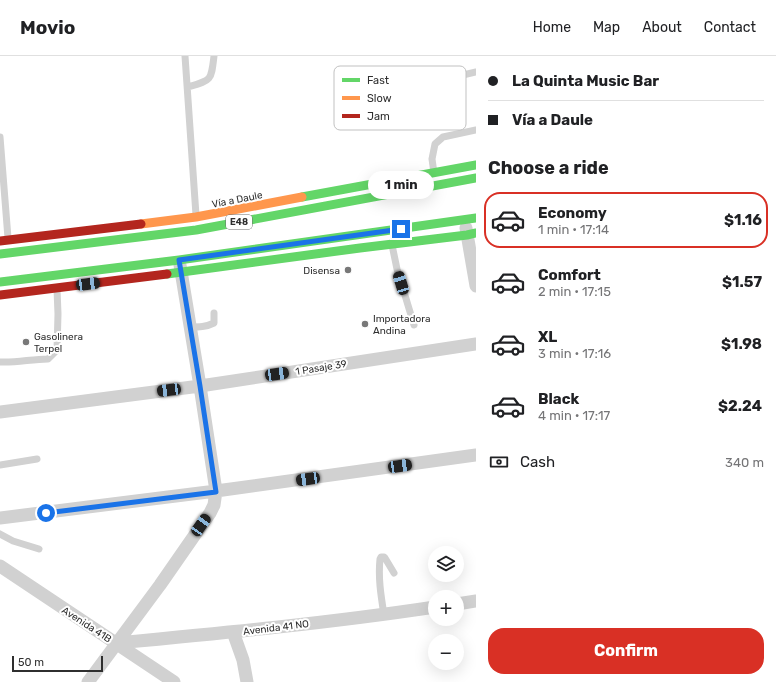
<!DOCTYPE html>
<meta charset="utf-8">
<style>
:root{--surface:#fff;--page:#f2f2f2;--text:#202124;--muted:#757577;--line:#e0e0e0;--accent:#d93025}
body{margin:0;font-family:Rubik,sans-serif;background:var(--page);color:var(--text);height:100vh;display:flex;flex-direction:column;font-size:15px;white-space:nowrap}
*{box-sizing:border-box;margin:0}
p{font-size:13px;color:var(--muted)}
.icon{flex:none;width:22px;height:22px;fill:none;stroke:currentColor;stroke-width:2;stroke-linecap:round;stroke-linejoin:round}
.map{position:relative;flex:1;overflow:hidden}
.details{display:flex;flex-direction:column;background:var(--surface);width:300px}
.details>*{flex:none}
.banner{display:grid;align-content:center;height:88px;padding:0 12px;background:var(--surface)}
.tools{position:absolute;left:428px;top:490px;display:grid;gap:8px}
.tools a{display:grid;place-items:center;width:36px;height:36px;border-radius:50%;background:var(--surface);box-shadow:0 4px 16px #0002;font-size:20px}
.scale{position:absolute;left:12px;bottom:10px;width:91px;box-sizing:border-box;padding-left:4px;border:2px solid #2f2f2f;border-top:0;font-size:11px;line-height:14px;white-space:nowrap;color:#2f2f2f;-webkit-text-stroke:3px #fff;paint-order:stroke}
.end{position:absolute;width:18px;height:18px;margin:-9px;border:5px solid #1a73e8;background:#fff;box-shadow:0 0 0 2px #fff}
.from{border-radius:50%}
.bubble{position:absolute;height:28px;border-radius:14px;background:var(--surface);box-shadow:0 4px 16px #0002;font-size:13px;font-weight:700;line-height:28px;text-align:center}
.car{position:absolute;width:12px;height:24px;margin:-12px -6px;border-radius:5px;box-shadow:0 0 3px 1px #0007;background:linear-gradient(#222 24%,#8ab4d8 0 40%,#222 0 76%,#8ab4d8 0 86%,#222 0)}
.banner b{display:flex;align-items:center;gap:14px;height:38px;font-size:15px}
.banner b+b{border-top:1px solid var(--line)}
.banner i{width:10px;height:10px;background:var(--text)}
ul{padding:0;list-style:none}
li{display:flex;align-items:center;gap:12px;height:56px;margin:0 8px 6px;padding:0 4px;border:2px solid transparent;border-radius:16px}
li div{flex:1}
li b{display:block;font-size:15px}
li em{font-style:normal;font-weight:700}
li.selected{border-color:var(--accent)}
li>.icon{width:36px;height:36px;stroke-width:1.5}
h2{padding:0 12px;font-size:18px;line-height:48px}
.pay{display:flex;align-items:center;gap:10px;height:44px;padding:0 12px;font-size:15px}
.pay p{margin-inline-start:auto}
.action{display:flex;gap:8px;margin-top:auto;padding:8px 12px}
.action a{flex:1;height:46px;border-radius:16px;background:var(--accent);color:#fff;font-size:16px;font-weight:700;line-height:46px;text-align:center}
header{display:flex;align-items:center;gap:24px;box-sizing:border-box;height:56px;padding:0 20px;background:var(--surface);border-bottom:1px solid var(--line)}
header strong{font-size:19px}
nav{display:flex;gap:22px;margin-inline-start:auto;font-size:14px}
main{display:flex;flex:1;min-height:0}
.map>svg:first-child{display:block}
</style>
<header>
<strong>Movio</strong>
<nav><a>Home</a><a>Map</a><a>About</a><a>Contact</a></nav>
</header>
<main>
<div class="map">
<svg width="476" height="626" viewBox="0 0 476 626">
<rect width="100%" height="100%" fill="#fff"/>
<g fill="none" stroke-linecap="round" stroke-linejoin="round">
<path stroke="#d1d1d1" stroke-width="7" d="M185,0L196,159
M417,30L476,16
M188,31C212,24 211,25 214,0
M0,81L8,182
M434,117L432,103L435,88L443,81L476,74
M392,189L397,213L414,269
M190,271C199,271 206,271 214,267V257
M0,306C16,307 32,303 48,303L57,294L58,258L57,233
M0,409L37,403
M0,478L13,485L39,493
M384,559C381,540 378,522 380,503L381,501H384L385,502L394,517"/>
<path stroke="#d1d1d1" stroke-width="13" d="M466,172L476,230
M0,356L200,330L476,288
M0,462L216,435L476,399
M0,510L174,626
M457,548L476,545
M233,576L243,604L247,626
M117,587C223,577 329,567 435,551
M88,626L160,529L210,457L214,449L216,435L200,330L180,209"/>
<path stroke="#63d668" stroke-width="9" d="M302,141L476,109
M0,198L196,174L476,122
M167,218L360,192L467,179L476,177
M0,226L179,204L476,162"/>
<path stroke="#ff974d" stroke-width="9" d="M141,168L196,161L302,141"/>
<path stroke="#b3261e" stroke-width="9" d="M0,185L141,168
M0,239L167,218"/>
</g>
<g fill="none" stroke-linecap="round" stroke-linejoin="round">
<path stroke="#1a73e8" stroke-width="5" d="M46,457L216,436L200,330L179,204L401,173"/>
</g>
<g fill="#787878" stroke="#fff" stroke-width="1.5">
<circle cx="348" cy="214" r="4"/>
<circle cx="365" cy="268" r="4"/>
<circle cx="26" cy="286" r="4"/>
</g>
<g text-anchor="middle" stroke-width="4" stroke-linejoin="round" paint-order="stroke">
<rect fill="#fff" stroke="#6d6d6d" stroke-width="1" x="226" y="159" width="26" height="14" rx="3"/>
<g font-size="9" font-weight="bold" fill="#2f2f2f">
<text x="239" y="169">E48</text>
</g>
<g font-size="10" fill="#2f2f2f" stroke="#fff">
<text transform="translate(237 143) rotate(-11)" y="4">Vía a Daule</text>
<text transform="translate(321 311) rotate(-9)" y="4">1 Pasaje 39</text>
<text transform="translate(87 568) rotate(33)" y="4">Avenida 41B</text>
<text transform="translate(276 571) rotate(-7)" y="4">Avenida 41 NO</text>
</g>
<g font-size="10" fill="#2f2f2f" stroke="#fff" text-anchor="start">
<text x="340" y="218" text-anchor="end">Disensa</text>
<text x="373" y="266">Importadora<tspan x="373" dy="12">Andina</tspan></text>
<text x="34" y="284">Gasolinera<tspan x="34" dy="12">Terpel</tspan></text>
</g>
</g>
<rect x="334" y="10" width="132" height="64" rx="6" fill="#fff" stroke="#c1c1c1" stroke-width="1"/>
<rect x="342" y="22" width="18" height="4" fill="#63d668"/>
<rect x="342" y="40" width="18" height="4" fill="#ff974d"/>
<rect x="342" y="58" width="18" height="4" fill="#b3261e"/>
<g font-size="11" fill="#2f2f2f">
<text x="367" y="28">Fast</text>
<text x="367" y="46">Slow</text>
<text x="367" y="64">Jam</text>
</g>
</svg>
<div class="tools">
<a><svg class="icon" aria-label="layers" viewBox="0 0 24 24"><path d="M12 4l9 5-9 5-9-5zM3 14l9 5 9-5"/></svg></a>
<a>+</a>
<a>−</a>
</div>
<div class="scale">50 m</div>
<i class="end from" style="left:46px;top:457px"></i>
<i class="end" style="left:401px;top:173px"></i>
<div class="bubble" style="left:368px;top:115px;width:66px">1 min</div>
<i class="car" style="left:401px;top:227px;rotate:343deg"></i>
<i class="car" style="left:88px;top:228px;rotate:83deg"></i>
<i class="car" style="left:277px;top:318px;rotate:82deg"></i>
<i class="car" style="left:169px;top:334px;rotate:263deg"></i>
<i class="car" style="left:400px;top:410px;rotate:82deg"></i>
<i class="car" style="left:308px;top:423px;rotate:262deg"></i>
<i class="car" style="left:201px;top:469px;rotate:35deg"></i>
</div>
<section class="details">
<div class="banner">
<b><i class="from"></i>La Quinta Music Bar</b>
<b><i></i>Vía a Daule</b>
</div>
<h2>Choose a ride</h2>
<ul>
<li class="selected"><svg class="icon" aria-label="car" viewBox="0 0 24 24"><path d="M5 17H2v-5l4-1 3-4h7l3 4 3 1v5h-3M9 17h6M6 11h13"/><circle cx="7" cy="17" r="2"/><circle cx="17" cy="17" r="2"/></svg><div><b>Economy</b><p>1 min · 17:14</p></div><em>$1.16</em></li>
<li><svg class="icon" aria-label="car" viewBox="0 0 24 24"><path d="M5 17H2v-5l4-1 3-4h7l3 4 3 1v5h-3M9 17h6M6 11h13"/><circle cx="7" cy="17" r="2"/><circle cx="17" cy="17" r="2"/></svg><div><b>Comfort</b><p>2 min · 17:15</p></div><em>$1.57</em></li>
<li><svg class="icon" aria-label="car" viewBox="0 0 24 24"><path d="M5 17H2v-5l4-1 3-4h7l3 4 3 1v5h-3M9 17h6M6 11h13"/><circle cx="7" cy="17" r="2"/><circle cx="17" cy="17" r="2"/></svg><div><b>XL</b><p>3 min · 17:16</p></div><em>$1.98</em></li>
<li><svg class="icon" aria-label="car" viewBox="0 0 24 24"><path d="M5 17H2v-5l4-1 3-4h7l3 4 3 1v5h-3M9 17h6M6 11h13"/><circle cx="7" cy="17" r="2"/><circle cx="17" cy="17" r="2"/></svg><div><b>Black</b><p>4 min · 17:17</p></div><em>$2.24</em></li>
</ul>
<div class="pay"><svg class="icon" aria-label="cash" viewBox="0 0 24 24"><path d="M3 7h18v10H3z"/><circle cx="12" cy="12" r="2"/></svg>Cash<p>340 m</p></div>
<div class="action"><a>Confirm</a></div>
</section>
</main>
